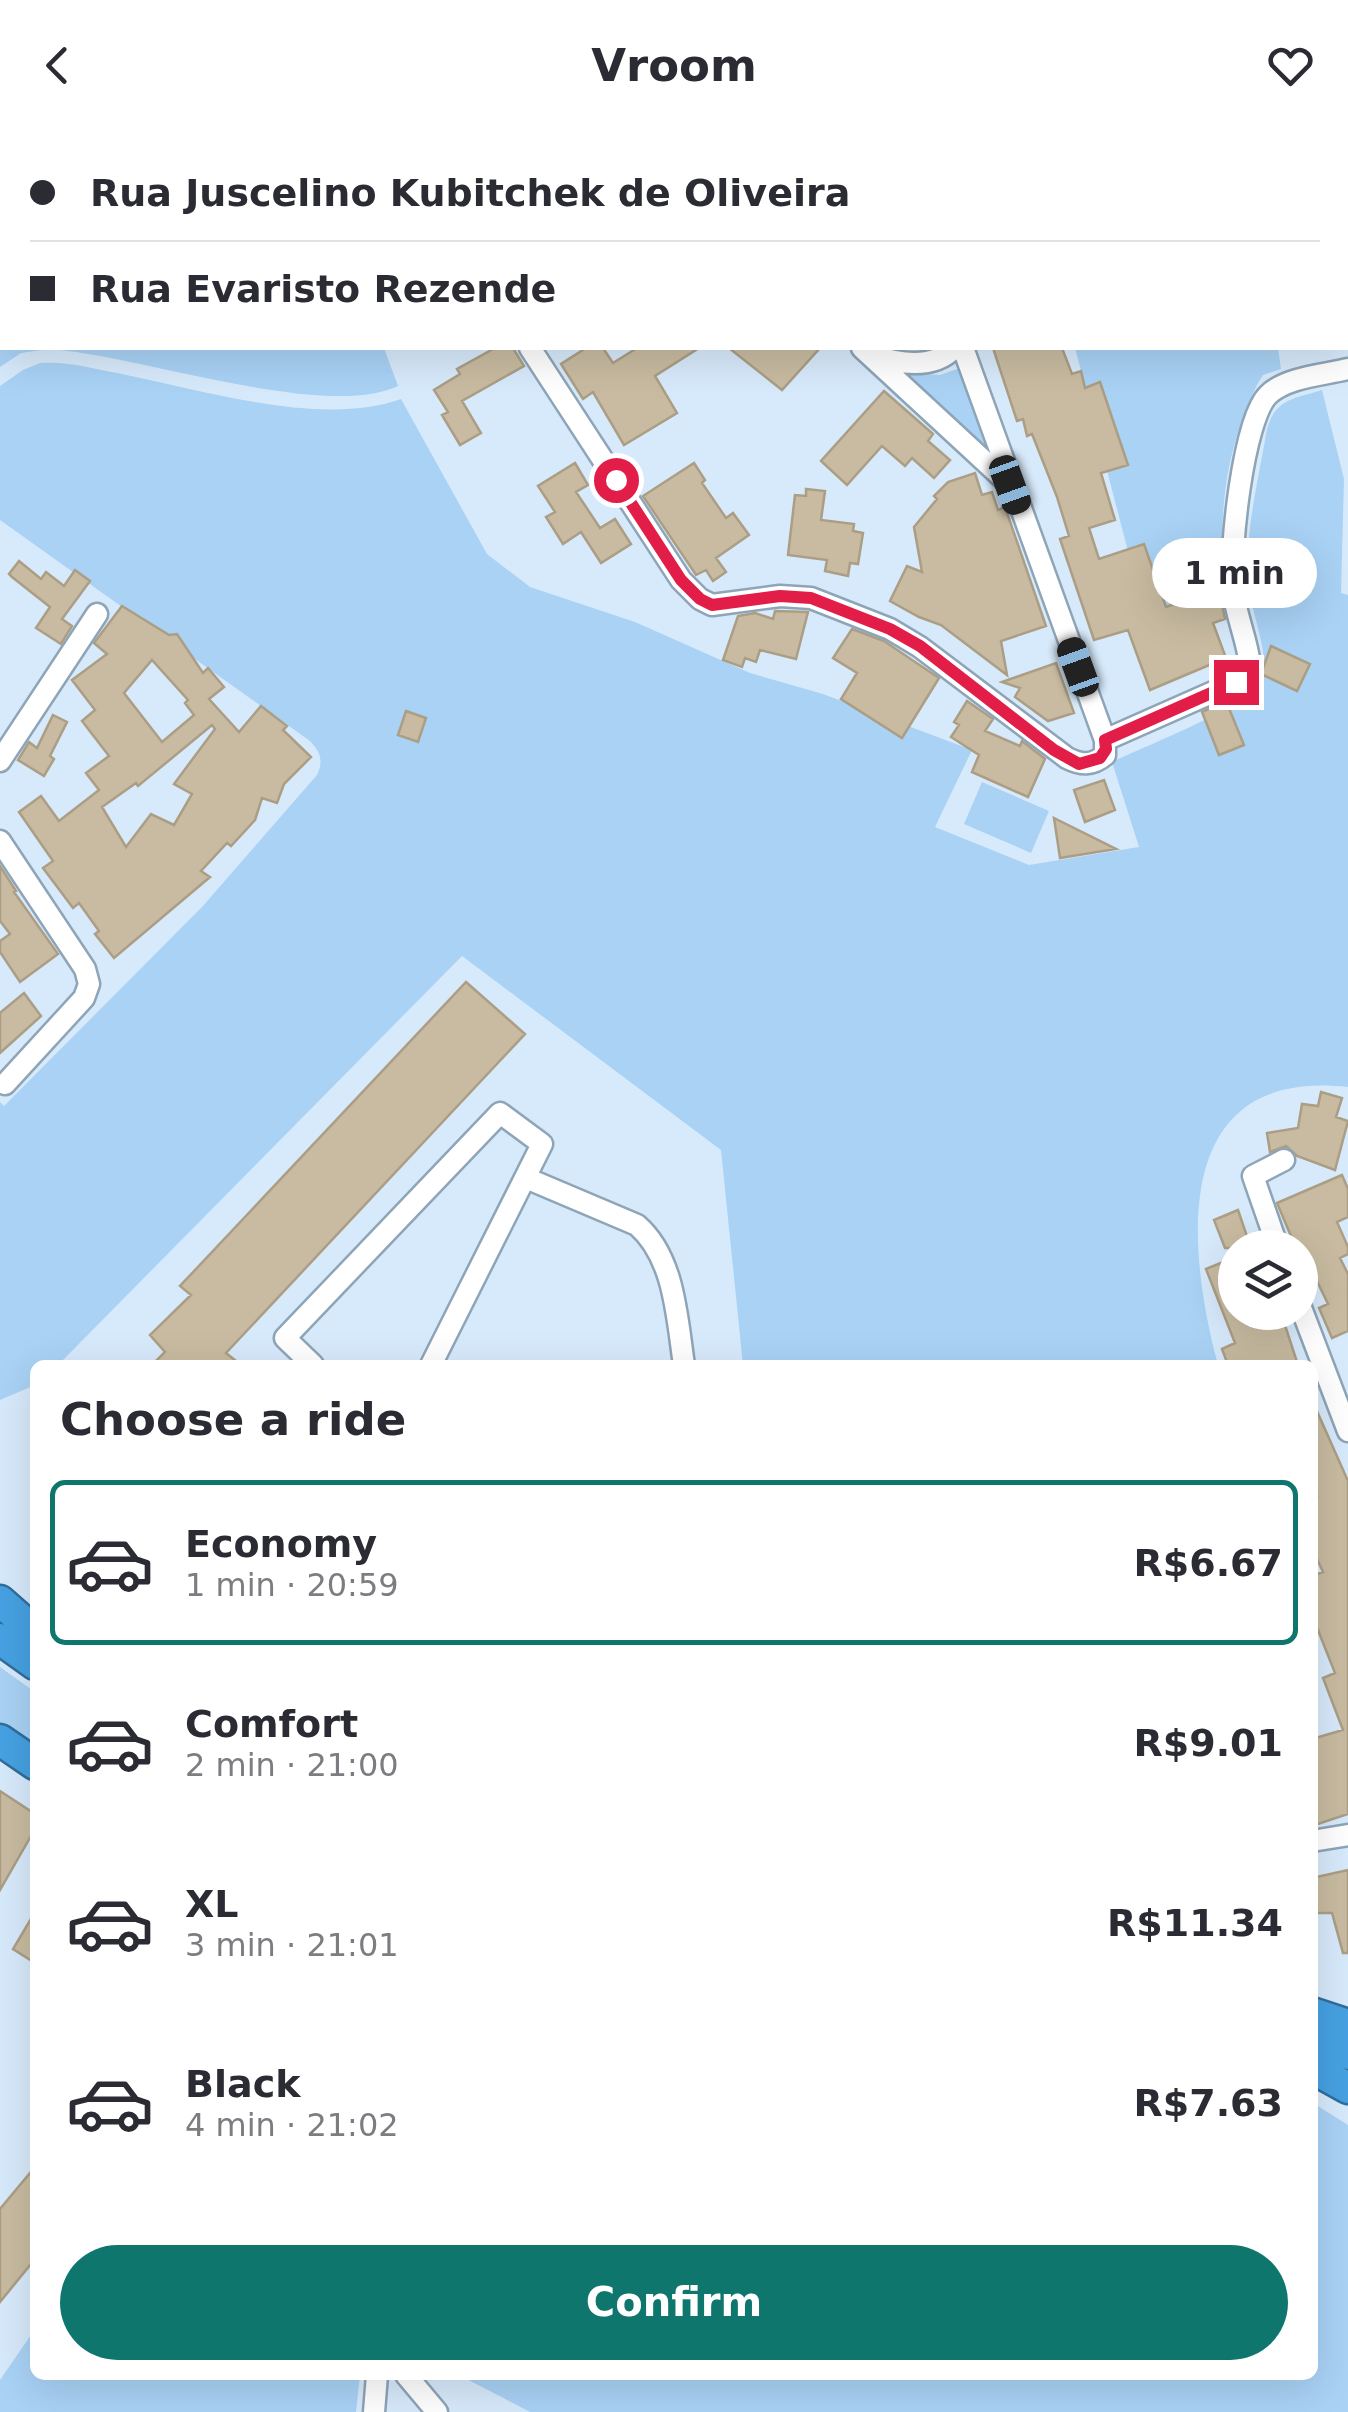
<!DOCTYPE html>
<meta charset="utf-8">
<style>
:root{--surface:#fff;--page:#f7f7f7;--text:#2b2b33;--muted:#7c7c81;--line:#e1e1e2;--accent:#0f766e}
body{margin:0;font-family:"DejaVu Sans",sans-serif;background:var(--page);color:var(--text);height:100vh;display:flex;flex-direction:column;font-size:38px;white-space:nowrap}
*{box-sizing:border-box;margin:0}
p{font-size:32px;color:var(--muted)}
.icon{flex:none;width:55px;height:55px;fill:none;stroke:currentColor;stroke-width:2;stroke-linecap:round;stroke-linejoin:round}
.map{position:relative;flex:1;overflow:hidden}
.drawer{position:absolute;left:30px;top:1230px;width:1288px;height:1020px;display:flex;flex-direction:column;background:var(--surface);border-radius:15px;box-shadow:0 10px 40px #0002}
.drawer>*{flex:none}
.top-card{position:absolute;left:0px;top:0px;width:1350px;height:220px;box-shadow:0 10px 40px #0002;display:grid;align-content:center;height:220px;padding:0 30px;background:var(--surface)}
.fabs{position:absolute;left:1218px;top:1100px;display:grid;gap:20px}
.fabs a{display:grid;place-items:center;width:100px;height:100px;border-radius:50%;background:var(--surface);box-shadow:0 10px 40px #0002;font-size:50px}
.end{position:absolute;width:45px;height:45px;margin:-22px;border:12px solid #e11d48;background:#fff;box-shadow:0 0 0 5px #fff}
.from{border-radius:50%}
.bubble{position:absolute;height:70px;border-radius:35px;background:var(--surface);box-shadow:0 10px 40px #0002;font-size:32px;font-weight:800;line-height:70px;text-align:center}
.car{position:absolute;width:30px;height:60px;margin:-30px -15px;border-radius:12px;box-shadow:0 0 8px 2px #0007;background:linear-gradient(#222 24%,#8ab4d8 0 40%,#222 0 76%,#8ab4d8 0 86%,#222 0)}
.top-card b{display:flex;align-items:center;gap:35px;height:95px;font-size:38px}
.top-card b+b{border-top:2px solid var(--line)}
.top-card i{width:25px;height:25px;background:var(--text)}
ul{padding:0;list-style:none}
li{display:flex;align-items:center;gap:30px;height:165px;margin:0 20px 15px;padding:0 10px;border:5px solid transparent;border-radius:15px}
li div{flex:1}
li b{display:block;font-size:38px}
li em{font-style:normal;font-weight:800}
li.active{border-color:var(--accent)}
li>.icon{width:90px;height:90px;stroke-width:1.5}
h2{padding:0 30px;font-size:45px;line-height:120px}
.action{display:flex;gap:20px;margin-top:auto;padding:20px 30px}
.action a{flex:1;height:115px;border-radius:60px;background:var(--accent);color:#fff;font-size:40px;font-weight:800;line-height:115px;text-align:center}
header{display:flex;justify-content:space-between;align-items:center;height:130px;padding:0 30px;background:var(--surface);font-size:45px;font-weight:800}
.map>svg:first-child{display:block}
</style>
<header><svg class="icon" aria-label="back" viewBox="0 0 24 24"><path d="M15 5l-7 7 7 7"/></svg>Vroom<svg class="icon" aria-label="heart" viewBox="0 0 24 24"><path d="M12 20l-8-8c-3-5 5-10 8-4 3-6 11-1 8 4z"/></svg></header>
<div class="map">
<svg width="1348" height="2282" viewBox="0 0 1348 2282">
<rect width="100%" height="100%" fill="#d7eafb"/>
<path fill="#a9d2f5" d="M0,0L136,2H2V218H384L398,256C325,291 135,224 48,219L21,223L0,237Z
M1075,218H1278L1281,239L1263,245L1257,255C1225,319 1218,386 1224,457L1146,490Z
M40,233C66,231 92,238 117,243C198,259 322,298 401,269L487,424L530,457L635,492L750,543L823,564L972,620L935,697L1029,735L1139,717L1112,632C1139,619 1248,575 1261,555C1272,536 1254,488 1250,465C1242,410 1258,353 1267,299C1276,268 1294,269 1322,260L1344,349L1341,463L1348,465V957C1170,937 1186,1116 1218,1235H743L721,1020L462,826L58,1235H35V1255L0,1270V972L4,976L202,777L317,645C324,631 320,621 310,611L0,390V256L23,240Z
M963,237L994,334L900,242L940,245Z
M982,652L1049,681L1031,723L964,694Z
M0,1537L35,1562V1618L0,1596Z
M1313,1973L1348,1995V2282H530L459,2245H1312Z
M35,2199V2245H360L356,2282H0V2250Z"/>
<path fill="#c8bba1" stroke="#ab9e85" stroke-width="2.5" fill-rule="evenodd" d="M495,218H513L524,236L462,271L481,303L460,315L442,285L448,282L434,260L460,244L457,239Z
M586,218H603L613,233L637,218H699L655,246L677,283L624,315L593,262L583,269L561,234Z
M729,218H820L782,260Z
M993,218H1062L1072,244L1081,241L1085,258L1100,252L1128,335L1101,343L1115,390L1089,398L1099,429L1144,414L1166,477L1219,460L1225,489L1213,493L1226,528L1150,560L1128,500L1094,510L1060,409L1069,406L1057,367L1032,304L1027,306L1023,289L1017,291Z
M884,261L933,304L928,311L950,330L934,348L912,328L905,336L882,316L847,355L821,331Z
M575,333L588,355L576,362L600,398L615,389L631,414L601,433L581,402L563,414L546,387L555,382L538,356Z
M694,333L705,350L702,353L726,388L733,383L749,405L716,428L726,442L713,451L706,440L696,445L643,366Z
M975,343L982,365L992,362L998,380L1005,377L1046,496L1001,511L1007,545L941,495L919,487L890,471L907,436L922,442L914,397L937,369L934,366L948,352Z
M806,359L825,361L821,390L854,394L853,401L863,403L858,434L850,433L848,446L825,441L827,430L788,425L795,365L806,366Z
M19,431L41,449L46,442L64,456L75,440L90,451L62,489L72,496L61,514L36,498L50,477L12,447L9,444Z
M122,476L169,505L177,504L203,543L208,538L224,557L209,569L239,602L261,576L287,596L283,600L311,627L284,654L277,673L262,668L255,690L231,716L227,713L201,741L210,747L114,828L95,804L99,801L79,773L73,778L43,738L53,731L19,682L41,666L59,691L99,660L86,643L109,626L82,591L95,580L72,550L107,524L94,513ZM152,530L188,570L185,573L194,585L162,612L124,563ZM212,595L215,599L174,654L192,664L174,695L151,684L126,717L102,677L136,653L138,656Z
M775,481L808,482L796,529L760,520L756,532L745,528L742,537L723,530L738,486L755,483L773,489Z
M852,499L884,511L939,548L902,608L841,569L857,543L833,528Z
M1271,516L1310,534L1297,561L1261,544Z
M1056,533L1074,583L1048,591L1015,567L1020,558L1002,552Z
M967,571L993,589L985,601L1020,616L1022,611L1045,629L1028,667L972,642L979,625L951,607L959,595L954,592Z
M1226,571L1244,615L1219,625L1202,582Z
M406,581L426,588L418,612L398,605Z
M53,585L67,592L50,626L54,629L44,646L18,630L29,612L37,618Z
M1104,650L1115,680L1085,692L1074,660Z
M1054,688L1116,719L1060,728Z
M0,736L16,761L14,762L58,824L20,852L0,822V811L10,804L0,791Z
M466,852L525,904L226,1223L241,1235H152L165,1222L150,1205L191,1165L180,1156Z
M24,863L41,886L0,923V883Z
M1321,962L1342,968L1336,987L1348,991L1335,1040L1297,1026L1286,1016L1270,1022L1267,1003L1298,998L1302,974L1318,976Z
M1342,1045L1348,1059V1087L1337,1092L1348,1117V1124L1340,1128L1348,1144V1201L1332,1208L1319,1178L1328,1174L1314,1145L1305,1149L1300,1139V1118H1296L1277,1073Z
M1238,1080L1251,1118H1225L1214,1090Z
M1235,1127V1182H1276L1280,1194L1284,1192L1298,1235H1228L1222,1219L1235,1213L1206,1139Z
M1312,1270L1348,1351V1684L1312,1696V1609L1343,1600L1323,1548L1335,1543L1312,1485V1446L1323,1442L1312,1418V1367L1317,1366L1312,1354Z
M0,1661L35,1684V1699L0,1760Z
M1348,1740V1823H1343L1332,1783H1312V1748Z
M35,1782V1833L13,1819Z
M35,2037V2129L0,2172V2079Z"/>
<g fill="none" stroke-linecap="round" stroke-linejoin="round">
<g stroke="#8ea5b8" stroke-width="25">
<path id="minor" d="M153,0H169
M467,0L468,2
M727,2V0
M842,2L847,0
M1066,2L1067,0
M530,218L681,450L700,469L712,475L780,466L811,468L890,499L920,517L1067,628C1081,635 1092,636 1105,625V610L963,218
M862,218L1007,352
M872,225C899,234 933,240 954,218
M1105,610L1236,552L1246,545L1250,535C1247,509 1236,486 1233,460C1229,423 1243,290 1268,265C1286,247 1324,245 1348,239
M0,631L97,484
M0,711L85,839L89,854L84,868L5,954
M526,1048L637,1095C675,1128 677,1189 684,1235
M1278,1118L1253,1046L1284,1030
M1300,1175L1348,1301
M313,1235L285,1208L500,983L542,1014L431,1235
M1312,1711L1348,1705
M406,2245L437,2282
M374,2282L377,2245"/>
</g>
<g stroke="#306e9b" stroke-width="35">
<path id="highway" d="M0,1471L35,1502
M0,1509L35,1534
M0,1610L35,1634
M1312,1883L1348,1895
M1312,1905L1348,1924
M1312,1938L1348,1958"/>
</g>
<use href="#minor" stroke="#fff" stroke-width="20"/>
<use href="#highway" stroke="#46a1e2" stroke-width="30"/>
</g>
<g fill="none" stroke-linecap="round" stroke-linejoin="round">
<path stroke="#e11d48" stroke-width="12" d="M616,350L681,450L700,469L712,475L780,466L811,468L890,499L920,516L1054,620L1079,634L1100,628L1106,619L1105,610L1236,552"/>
</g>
</svg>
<div class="fabs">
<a><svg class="icon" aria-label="layers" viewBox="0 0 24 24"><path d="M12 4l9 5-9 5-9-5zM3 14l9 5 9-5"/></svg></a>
</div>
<i class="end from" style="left:616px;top:350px"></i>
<i class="end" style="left:1236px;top:552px"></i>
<div class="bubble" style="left:1152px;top:408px;width:165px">1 min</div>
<i class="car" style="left:1010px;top:355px;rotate:160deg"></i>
<i class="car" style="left:1078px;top:537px;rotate:340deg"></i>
<div class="top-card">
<b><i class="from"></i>Rua Juscelino Kubitchek de Oliveira</b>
<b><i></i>Rua Evaristo Rezende</b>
</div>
<section class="drawer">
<h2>Choose a ride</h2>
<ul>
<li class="active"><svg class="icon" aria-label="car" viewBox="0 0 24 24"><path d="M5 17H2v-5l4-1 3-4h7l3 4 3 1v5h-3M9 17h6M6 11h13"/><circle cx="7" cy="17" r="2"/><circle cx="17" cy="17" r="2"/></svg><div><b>Economy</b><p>1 min · 20:59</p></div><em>R$6.67</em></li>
<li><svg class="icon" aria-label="car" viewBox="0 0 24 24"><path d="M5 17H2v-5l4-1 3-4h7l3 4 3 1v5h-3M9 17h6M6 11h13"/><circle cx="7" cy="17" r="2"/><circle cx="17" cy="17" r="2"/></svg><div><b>Comfort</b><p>2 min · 21:00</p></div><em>R$9.01</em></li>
<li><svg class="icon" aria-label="car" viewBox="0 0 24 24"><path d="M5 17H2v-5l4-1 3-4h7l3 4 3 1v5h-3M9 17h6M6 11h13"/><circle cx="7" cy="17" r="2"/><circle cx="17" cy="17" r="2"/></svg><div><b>XL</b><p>3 min · 21:01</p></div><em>R$11.34</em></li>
<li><svg class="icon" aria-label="car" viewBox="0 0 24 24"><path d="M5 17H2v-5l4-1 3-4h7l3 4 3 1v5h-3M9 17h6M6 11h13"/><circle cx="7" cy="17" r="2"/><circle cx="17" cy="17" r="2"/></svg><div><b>Black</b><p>4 min · 21:02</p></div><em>R$7.63</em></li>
</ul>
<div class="action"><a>Confirm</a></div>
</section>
</div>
